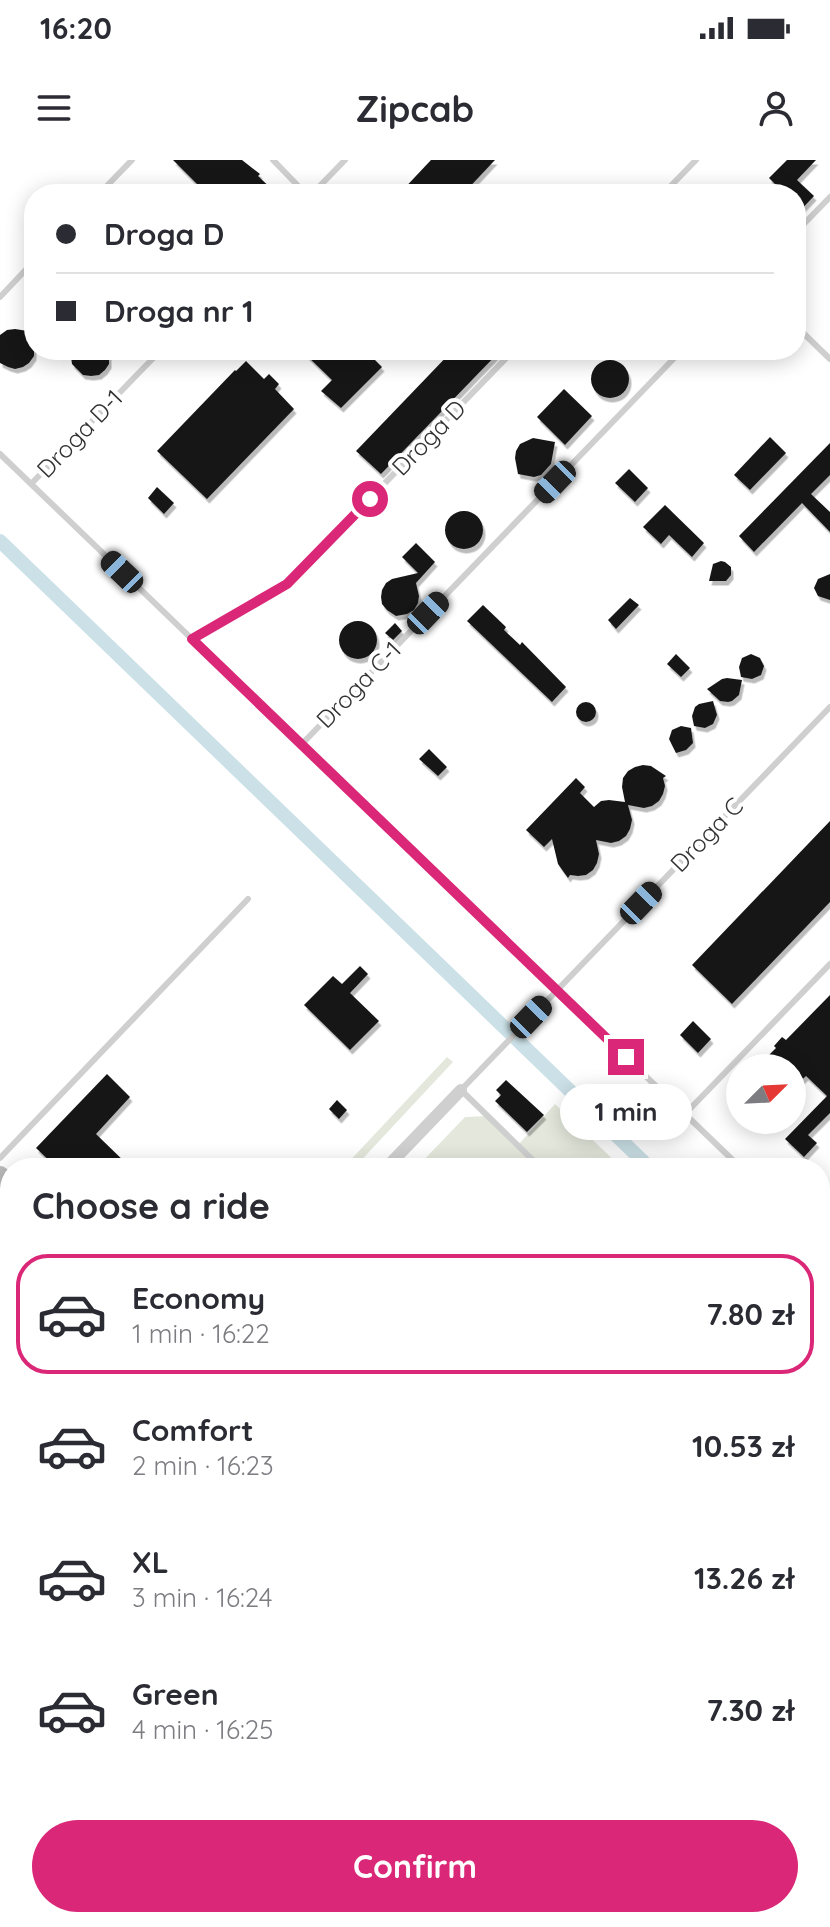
<!DOCTYPE html>
<meta charset="utf-8">
<style>
:root{--surface:#fff;--page:#f7f7f7;--text:#2b2b33;--muted:#7c7c81;--line:#e1e1e2;--accent:#db2777}
body{margin:0;font-family:Quicksand,sans-serif;background:var(--page);color:var(--text);height:100vh;display:flex;flex-direction:column;font-size:30px;white-space:nowrap}
*{box-sizing:border-box;margin:0}
p{font-size:26px;color:var(--muted)}
.icon{flex:none;width:44px;height:44px;fill:none;stroke:currentColor;stroke-width:2;stroke-linecap:round;stroke-linejoin:round}
.map{position:relative;flex:1;overflow:hidden}
.panel{position:absolute;left:0px;top:998px;width:830px;height:770px;display:flex;flex-direction:column;background:var(--surface);border-radius:32px 32px 0 0;box-shadow:0 4px 20px #0003}
.panel>*{flex:none}
.hud{position:absolute;left:24px;top:24px;width:782px;height:176px;border-radius:32px;box-shadow:0 4px 20px #0003;display:grid;align-content:center;height:176px;padding:0 32px;background:var(--surface)}
.needle{width:52px;rotate:66deg}
.controls{position:absolute;left:726px;top:894px;display:grid;gap:16px}
.controls a{display:grid;place-items:center;width:80px;height:80px;border-radius:50%;background:var(--surface);box-shadow:0 4px 20px #0003;font-size:40px}
.end{position:absolute;width:36px;height:36px;margin:-18px;border:10px solid #db2777;background:#fff;box-shadow:0 0 0 4px #fff}
.from{border-radius:50%}
.bubble{position:absolute;height:56px;border-radius:28px;background:var(--surface);box-shadow:0 4px 20px #0003;font-size:26px;font-weight:700;line-height:56px;text-align:center}
.car{position:absolute;width:24px;height:48px;margin:-24px -12px;border-radius:10px;box-shadow:0 0 6px 2px #0007;background:linear-gradient(#222 24%,#8ab4d8 0 40%,#222 0 76%,#8ab4d8 0 86%,#222 0)}
.hud b{display:flex;align-items:center;gap:28px;height:76px;font-size:30px}
.hud b+b{border-top:2px solid var(--line)}
.hud i{width:20px;height:20px;background:var(--text)}
ul{padding:0;list-style:none}
li{display:flex;align-items:center;gap:24px;height:120px;margin:0 16px 12px;padding:0 16px;border:4px solid transparent;border-radius:32px}
li div{flex:1}
li b{display:block;font-size:30px}
li em{font-style:normal;font-weight:700}
li.current{border-color:var(--accent)}
li>.icon{width:72px;height:72px;stroke-width:1.5}
h2{padding:0 32px;font-size:36px;line-height:96px}
.action{display:flex;gap:16px;margin-top:auto;padding:16px 32px}
.action a{flex:1;height:92px;border-radius:48px;background:var(--accent);color:#fff;font-size:32px;font-weight:700;line-height:92px;text-align:center}
.status{display:flex;justify-content:space-between;align-items:center;height:56px;padding:0 40px;background:var(--surface);direction:ltr}
.status svg{height:22px;fill:currentColor}
header{display:flex;justify-content:space-between;align-items:center;height:104px;padding:0 32px;background:var(--surface);font-size:36px;font-weight:700}
.map>svg:first-child{display:block}
</style>
<div class="status"><b>16:20</b><svg viewBox="0 0 49 12"><path d="M0 12V9h3v3zM5 12V6h3v6zM10 12V3h3v9zM15 12V0h3v12zM26 1h20v11H26zM47 4h2v5h-2z"/></svg></div>
<header><svg class="icon" aria-label="menu" viewBox="0 0 24 24"><path d="M4 6h16M4 12h16M4 18h16"/></svg>Zipcab<svg class="icon" aria-label="person" viewBox="0 0 24 24"><circle cx="12" cy="8" r="4"/><path d="M4 21q1-7 8-7t8 7"/></svg></header>
<div class="map">
<svg width="830" height="1767" viewBox="0 0 830 1767">
<defs>
<filter id="shadow"><feDropShadow dx="2.5" dy="4.5" stdDeviation="0" flood-color="#0004"/></filter>
</defs>
<rect width="100%" height="100%" fill="#fff"/>
<path fill="#e4e8dc" d="M447,897L453,902L354,1008H343Z
M555,944L622,1008H416L465,957L488,956L518,985Z
M10,1075V1305L0,1295V1085Z
M820,1195L830,1205V1229L824,1228L821,1232L823,1237L820,1240Z
M824,1323L830,1329V1358L820,1368V1327Z
M10,1447V1572L0,1566V1457Z
M820,1546L830,1557V1672L820,1638Z
M0,1587L10,1593V1758H674L646,1767H0Z
M830,1735V1767H727L756,1758H820V1738Z"/>
<g fill="none" stroke-linecap="round" stroke-linejoin="round">
<path stroke="#cbe1e7" stroke-width="14" d="M0,381L650,1008
M820,1172L830,1181"/>
</g>
<path fill="#191919" filter="url(#shadow)" d="M173,0H242L260,14L258,16L277,34H188L197,24Z
M431,0H495L463,34H399Z
M787,0H816L797,20L814,36L796,55V34H785L769,18Z
M15,169L34,172V196L29,203L23,207L15,209L8,207L0,203V175L7,170Z
M72,190H109V204L105,210L99,215L91,216L83,215L72,204L71,197Z
M301,190H365L382,207L341,248L321,231L332,220Z
M453,190H501L381,314L356,291Z
M591 219a19 19 0 1 1 38 0a19 19 0 1 1-38 0Z
M246,201L264,219L269,214L279,224L275,229L294,249L207,339L157,291L235,210L236,211Z
M564,229L592,256L565,285L537,257Z
M770,277L786,293L750,330L734,315Z
M533,278L555,282L551,304L541,315L534,317L518,314L515,298L516,291L520,284Z
M830,283V315L811,334L830,352V372L802,343L754,392L739,376Z
M629,309L648,328L635,342L615,323Z
M157,327L174,343L164,354L148,338Z
M665,345L704,383L692,397L669,375L661,384L643,367Z
M445 370a19 19 0 1 1 38 0a19 19 0 1 1-38 0Z
M416,383L435,402L416,423L419,436L418,443L414,450L407,454L396,456L387,450L382,444L381,437L382,430L386,423L392,419L418,413L402,397Z
M721,401L725,402L731,407V415L726,421H709L713,404Z
M830,414V440L818,436L814,428L818,419Z
M630,438L639,445L616,469L608,460Z
M483,445L506,467L504,470L520,485L522,482L566,527L552,542L467,461Z
M339 480a19 19 0 1 1 38 0a19 19 0 1 1-38 0Z
M395,463L402,471L393,480L385,473Z
M676,494L690,508L681,517L667,504Z
M751,494L760,498L764,506L761,515L752,519L741,517L739,507L742,498Z
M727,518L742,520L739,535L732,541L728,542L720,541L707,529L722,519Z
M713,541L717,555L713,564L705,568L694,566L692,556L695,547L699,544Z
M576 552a10 10 0 1 1 20 0a10 10 0 1 1-20 0Z
M681,566L691,568L693,583L686,590L676,593L669,579L672,570Z
M429,589L447,607L438,616L419,599Z
M643,605L651,606L666,616L663,618L665,626L663,634L659,641L652,646L644,648L628,645L632,660L630,669L626,676L619,681L611,683L596,680L599,694L597,703L593,710L586,715L578,716L570,715L568,718L558,704L552,679L544,687L526,670L576,618L585,627L580,633L594,647L601,641L609,640L625,642L622,627L623,618L628,611L635,607Z
M830,661V742L732,844L692,805Z
M360,806L368,814L350,833L379,861L350,890L304,845L333,816L342,824Z
M830,835V953L808,975L817,983L804,997L785,979L827,936L806,916L792,929V908H756L776,888L774,886L782,877L786,880Z
M693,861L711,879L698,893L680,875Z
M107,914L130,937L96,974L131,1008H77L70,1001L63,1008H57L36,988Z
M506,920L544,955L527,972L495,941L501,935L496,930Z
M337,940L347,950L339,959L329,949Z"/>
<g fill="none" stroke-linecap="round" stroke-linejoin="round">
<path stroke="#cfcfcf" stroke-width="6" d="M273,0L306,34
M99,34L132,0
M312,34L345,0
M663,34L696,0
M796,72L830,37
M0,137L34,101
M796,166L830,199
M0,294L741,1008
M31,324L161,190
M192,479L287,424L514,190
M301,585L682,190
M685,954L830,804
M0,998L248,739
M541,1008L461,930L830,547
M0,1057L10,1047
M820,1085L830,1094
M820,1276L830,1286
M0,1334L10,1344
M0,1421L10,1411"/>
<path stroke="#cfcfcf" stroke-width="12" d="M386,1008L461,930"/>
<path stroke="#bcbcbc" stroke-width="18" d="M0,1015L10,1024
M820,1687L824,1690"/>
<g stroke="#878787" stroke-width="7">
<path id="rail" d="M0,1575L10,1582
M820,1725L830,1722
M668,1767L698,1758"/>
</g>
<use href="#rail" stroke="#fff" stroke-width="4" stroke-dasharray="12" stroke-linecap="butt"/>
</g>
<g fill="none" stroke-linecap="round" stroke-linejoin="round">
<path stroke="#db2777" stroke-width="10" d="M370,339L287,424L192,479L626,897"/>
</g>
<g text-anchor="middle" stroke-width="8" stroke-linejoin="round" paint-order="stroke">
<g font-size="24" fill="#323232" stroke="#fff">
<text transform="translate(80 274) rotate(-46)" y="8">Droga D-1</text>
<text transform="translate(429 278) rotate(-46)" y="8">Droga D</text>
<text transform="translate(359 525) rotate(-46)" y="8">Droga C-1</text>
<text transform="translate(707 675) rotate(-46)" y="8">Droga C</text>
</g>
</g>
</svg>
<div class="controls">
<a><svg class="needle" viewBox="-14 -14 28 28"><path d="M0-13l5 13h-10z" fill="#e53935"/><path d="M0 13l5-13h-10z" fill="#7c7c81"/></svg></a>
</div>
<i class="end from" style="left:370px;top:339px"></i>
<i class="end" style="left:626px;top:897px"></i>
<div class="bubble" style="left:560px;top:924px;width:132px">1 min</div>
<i class="car" style="left:555px;top:322px;rotate:224deg"></i>
<i class="car" style="left:122px;top:412px;rotate:314deg"></i>
<i class="car" style="left:428px;top:453px;rotate:44deg"></i>
<i class="car" style="left:641px;top:743px;rotate:44deg"></i>
<i class="car" style="left:531px;top:857px;rotate:44deg"></i>
<div class="hud">
<b><i class="from"></i>Droga D</b>
<b><i></i>Droga nr 1</b>
</div>
<section class="panel">
<h2>Choose a ride</h2>
<ul>
<li class="current"><svg class="icon" aria-label="car" viewBox="0 0 24 24"><path d="M5 17H2v-5l4-1 3-4h7l3 4 3 1v5h-3M9 17h6M6 11h13"/><circle cx="7" cy="17" r="2"/><circle cx="17" cy="17" r="2"/></svg><div><b>Economy</b><p>1 min · 16:22</p></div><em>7.80 zł</em></li>
<li><svg class="icon" aria-label="car" viewBox="0 0 24 24"><path d="M5 17H2v-5l4-1 3-4h7l3 4 3 1v5h-3M9 17h6M6 11h13"/><circle cx="7" cy="17" r="2"/><circle cx="17" cy="17" r="2"/></svg><div><b>Comfort</b><p>2 min · 16:23</p></div><em>10.53 zł</em></li>
<li><svg class="icon" aria-label="car" viewBox="0 0 24 24"><path d="M5 17H2v-5l4-1 3-4h7l3 4 3 1v5h-3M9 17h6M6 11h13"/><circle cx="7" cy="17" r="2"/><circle cx="17" cy="17" r="2"/></svg><div><b>XL</b><p>3 min · 16:24</p></div><em>13.26 zł</em></li>
<li><svg class="icon" aria-label="car" viewBox="0 0 24 24"><path d="M5 17H2v-5l4-1 3-4h7l3 4 3 1v5h-3M9 17h6M6 11h13"/><circle cx="7" cy="17" r="2"/><circle cx="17" cy="17" r="2"/></svg><div><b>Green</b><p>4 min · 16:25</p></div><em>7.30 zł</em></li>
</ul>
<div class="action"><a>Confirm</a></div>
</section>
</div>
